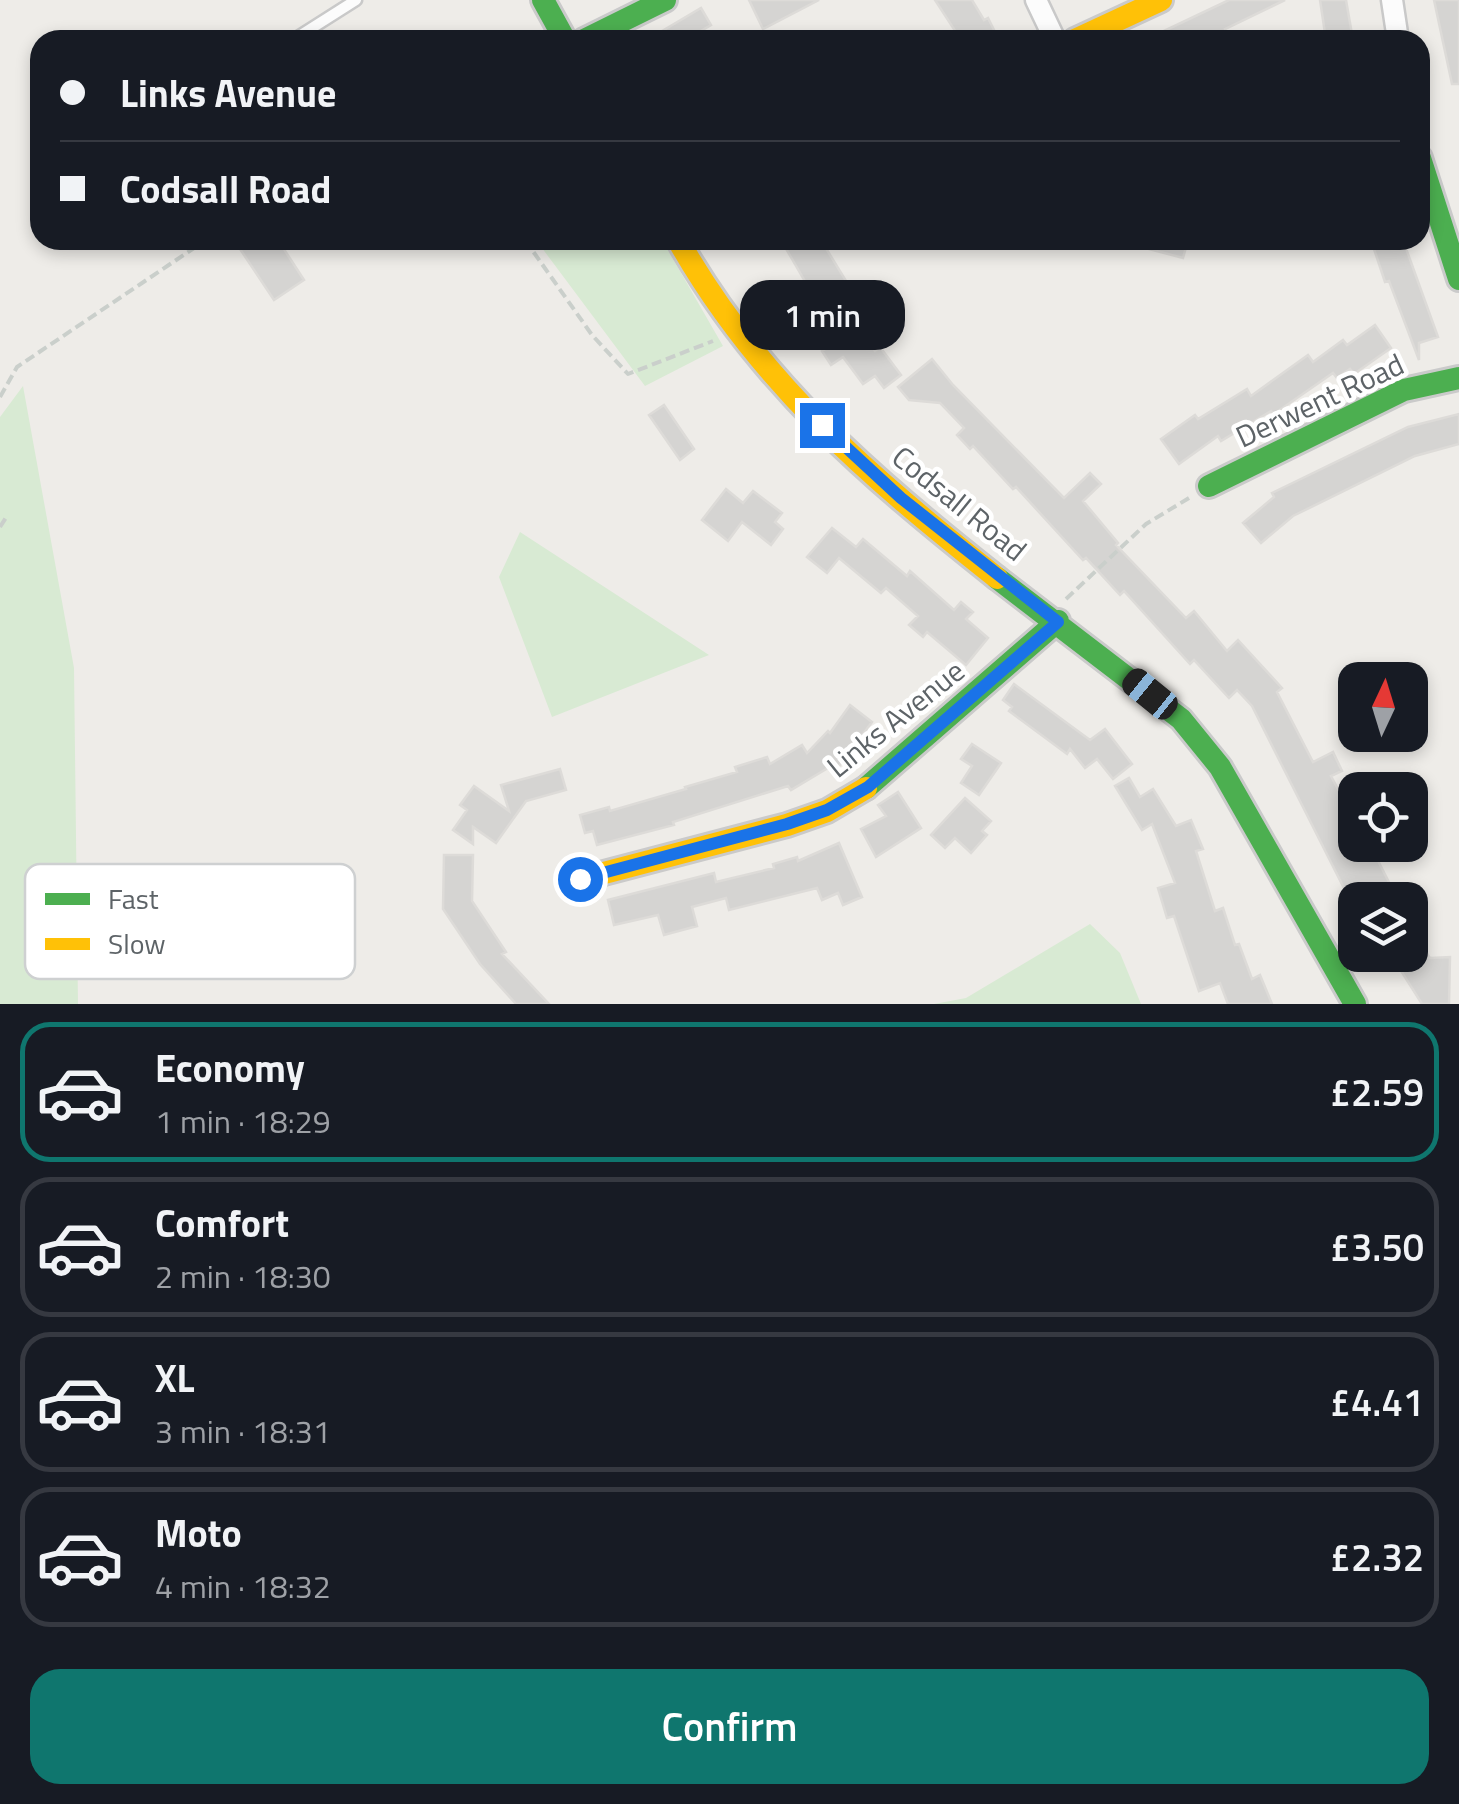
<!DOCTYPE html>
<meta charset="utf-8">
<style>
:root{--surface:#171b24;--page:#20242c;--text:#f1f3f6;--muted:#9ea1a6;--line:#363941;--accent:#0f766e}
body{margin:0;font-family:"Titillium Web",sans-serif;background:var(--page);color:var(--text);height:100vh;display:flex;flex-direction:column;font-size:38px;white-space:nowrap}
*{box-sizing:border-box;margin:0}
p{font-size:32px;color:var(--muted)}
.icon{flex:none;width:55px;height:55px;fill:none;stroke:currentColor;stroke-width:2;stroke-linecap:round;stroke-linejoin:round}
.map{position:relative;height:1004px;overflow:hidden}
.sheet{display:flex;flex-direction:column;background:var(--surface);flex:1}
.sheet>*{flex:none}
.top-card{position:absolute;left:30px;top:30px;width:1400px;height:220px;border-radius:30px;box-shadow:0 5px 15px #0003;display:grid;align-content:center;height:220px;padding:0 30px;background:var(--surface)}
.needle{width:65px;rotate:4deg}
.buttons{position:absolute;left:1338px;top:662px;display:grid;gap:20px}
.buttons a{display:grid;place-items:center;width:90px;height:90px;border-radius:20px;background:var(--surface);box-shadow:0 5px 15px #0003;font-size:50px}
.end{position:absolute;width:45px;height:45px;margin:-22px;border:12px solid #1a73e8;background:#fff;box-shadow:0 0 0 5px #fff}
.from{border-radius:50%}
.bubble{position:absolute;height:70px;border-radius:30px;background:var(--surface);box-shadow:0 5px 15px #0003;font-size:32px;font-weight:600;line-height:70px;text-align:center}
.car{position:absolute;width:30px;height:60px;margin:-30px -15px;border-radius:12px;box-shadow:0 0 8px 2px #0007;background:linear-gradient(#222 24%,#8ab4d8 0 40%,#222 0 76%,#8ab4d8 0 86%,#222 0)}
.top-card b{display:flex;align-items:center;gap:35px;height:95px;font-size:38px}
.top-card b+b{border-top:2px solid var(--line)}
.top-card i{width:25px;height:25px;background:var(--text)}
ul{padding:18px 0 0;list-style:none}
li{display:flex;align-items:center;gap:30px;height:140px;margin:0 20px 15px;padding:0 10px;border:5px solid var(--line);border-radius:30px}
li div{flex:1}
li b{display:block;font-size:38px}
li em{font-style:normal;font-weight:600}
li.current{border-color:var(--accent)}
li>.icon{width:90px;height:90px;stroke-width:1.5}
.primary-button{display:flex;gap:20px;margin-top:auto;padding:20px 30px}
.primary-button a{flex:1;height:115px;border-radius:30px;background:var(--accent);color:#fff;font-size:40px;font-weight:600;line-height:115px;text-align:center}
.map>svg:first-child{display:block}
</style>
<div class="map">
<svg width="1459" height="1004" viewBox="0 0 1459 1004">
<rect width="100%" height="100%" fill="#eeece8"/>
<path fill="#d8ead3" d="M536,240H662L723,346L645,386Z
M23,386L74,668L78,1004H0V417Z
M520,532L709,655L552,717L499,577Z
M1090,924L1120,953L1141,1004H934L966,998Z"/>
<path fill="#d5d4d2" stroke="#dddbd8" stroke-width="2.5" d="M749,0H819L763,29Z
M935,0H972L984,20L988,18L999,40H961Z
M1229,0H1285L1225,29L1230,40H1145Z
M1320,0H1346L1353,40H1326Z
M1434,0H1459V84H1452Z
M701,8L711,25L701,31L706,40H647Z
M234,240H278L304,280L274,300Z
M781,240H812L818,248L824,245L857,299L860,297L871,315L858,324L875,351L880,347L901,375L884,388L875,376L863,384L843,357L831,365L822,351L839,340Z
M1135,240H1188L1183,258L1134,245Z
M1371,240H1403L1438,337L1419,343V360L1389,281L1385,282Z
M1375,325L1391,348L1354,374L1350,369L1337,378L1333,373L1274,414L1271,411L1221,441L1218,436L1179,464L1161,439L1195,415L1198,419L1247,389L1251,396L1308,355L1313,362L1343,340L1347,345Z
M932,359L953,385L1064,498L1090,473L1101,484L1083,501L1118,543L1116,545L1186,618L1194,611L1227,651L1238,640L1282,688L1277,692L1313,762L1333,752L1342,771L1331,776L1355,821V845H1370L1398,900H1355L1353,906L1252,706L1237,690L1229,698L1194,660L1190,664L1124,591L1120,595L1086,558L1083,560L1016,487L1013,489L973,446L970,449L957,435L964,428L940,403L909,400L898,387Z
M664,405L694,449L680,460L649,415Z
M1459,414V444L1415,456L1293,516L1261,543L1243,523L1274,497L1272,493L1408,427Z
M726,489L743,503L753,491L782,513L775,522L783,529L771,545L742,522L728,541L702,520Z
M832,528L856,547L863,539L907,576L910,571L954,610L961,602L973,612L966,619L988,638L966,665L927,632L923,637L909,625L918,616L886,588L881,593L839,558L827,573L807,557Z
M1014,684L1090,740L1105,729L1132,764L1113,779L1097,759L1085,768L1070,749L1067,754L1009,711L1012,707L1003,700Z
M850,705L872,722L834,773L828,768L791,790L788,786L673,822L674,825L597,845L593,831L585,833L580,815L609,807L610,811L686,789L685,787L737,772L735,767L767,757L770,764L802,745L807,753L828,731L830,733Z
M972,744L1001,763L979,795L961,783L972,766L961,759Z
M560,769L566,790L526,801L496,843L473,827V844L453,830L467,810L460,805L474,786L509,811L501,785Z
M1129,778L1140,797L1153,789L1176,826L1191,820L1203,849L1196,851L1215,911L1223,908L1235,945L1239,944L1252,979L1260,975L1272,1004H1228L1220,983L1199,991L1174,916L1167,918L1158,888L1175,883L1152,824L1142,830L1115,786Z
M898,792L921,828L876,857L861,829L886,816L878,805Z
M965,798L991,821L982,831L987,835L971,853L955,838L945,848L931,835Z
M839,843L862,897L843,905L838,893L822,900L817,888L729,910L726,898L692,907L697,926L664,935L658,915L614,925L608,900L714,873L716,882L774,868L773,864L797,857L798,861Z
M444,855H473L472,901L506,952L502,954L549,1004H516L480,964L443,909Z
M1410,928L1430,958L1450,957L1449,1004H1422L1396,963L1410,955Z"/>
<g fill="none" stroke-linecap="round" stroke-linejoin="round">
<g stroke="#c9c9c9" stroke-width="15">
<path id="lane" d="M293,40L356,0"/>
</g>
<g stroke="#c9c9c9" stroke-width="25">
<path id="street" d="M1036,0L1055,40
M1392,0L1398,40"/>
</g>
<g stroke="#cacaca" stroke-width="28">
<path id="fast" d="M543,0L565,40
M584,40L665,0
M1420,158L1459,279
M1209,486L1404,390L1459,378
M997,578L1181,719L1220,767L1355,1004
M866,788L1058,621"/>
</g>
<g stroke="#cacaca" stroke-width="28">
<path id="slow" d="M1075,40L1161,0
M678,240C758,382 871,478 997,578
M581,879L787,825L827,811L866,788"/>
</g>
<path stroke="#cacfcb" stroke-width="4" stroke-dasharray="10 5" stroke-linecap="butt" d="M525,240L592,335L628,374L713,341
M0,397L17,367L206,240
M0,527L7,516
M1066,599L1146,524L1189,498"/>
<use href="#lane" stroke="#fcfcfc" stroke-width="10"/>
<use href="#street" stroke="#fcfcfc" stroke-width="20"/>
<use href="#fast" stroke="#4caf50" stroke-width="22"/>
<use href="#slow" stroke="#ffc107" stroke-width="22"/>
</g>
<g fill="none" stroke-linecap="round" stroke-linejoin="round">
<path stroke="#1a73e8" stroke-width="12" d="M580,879L787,824L827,810L868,787L1058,622L901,498L822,425"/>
</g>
<g text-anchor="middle" stroke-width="9" stroke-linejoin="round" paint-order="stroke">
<g font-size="30" fill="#5d6367" stroke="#fff">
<text transform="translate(1320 401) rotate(-25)" y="10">Derwent Road</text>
<text transform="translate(959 504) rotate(39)" y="10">Codsall Road</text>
<text transform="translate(896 719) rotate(-39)" y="10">Links Avenue</text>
</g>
</g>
<rect x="25" y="864" width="330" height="115" rx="15" fill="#fff" stroke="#ced0d1" stroke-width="2.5"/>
<rect x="45" y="893" width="45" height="12" fill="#4caf50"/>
<rect x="45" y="938" width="45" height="12" fill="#ffc107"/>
<g font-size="28" fill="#5d6367">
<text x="108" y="909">Fast</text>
<text x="108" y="954">Slow</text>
</g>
</svg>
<div class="buttons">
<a><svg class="needle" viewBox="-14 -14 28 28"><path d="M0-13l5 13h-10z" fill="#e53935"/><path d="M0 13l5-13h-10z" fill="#9ea1a6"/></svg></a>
<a><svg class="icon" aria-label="locate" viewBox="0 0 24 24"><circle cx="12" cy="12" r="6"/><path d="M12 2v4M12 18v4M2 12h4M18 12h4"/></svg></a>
<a><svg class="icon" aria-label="layers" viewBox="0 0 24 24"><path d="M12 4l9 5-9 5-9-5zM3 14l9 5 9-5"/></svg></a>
</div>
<i class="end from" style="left:580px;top:879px"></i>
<i class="end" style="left:822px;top:425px"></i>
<div class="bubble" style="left:740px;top:280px;width:165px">1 min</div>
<i class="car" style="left:1150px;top:694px;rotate:309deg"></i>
<div class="top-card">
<b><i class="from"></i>Links Avenue</b>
<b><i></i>Codsall Road</b>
</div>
</div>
<section class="sheet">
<ul>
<li class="current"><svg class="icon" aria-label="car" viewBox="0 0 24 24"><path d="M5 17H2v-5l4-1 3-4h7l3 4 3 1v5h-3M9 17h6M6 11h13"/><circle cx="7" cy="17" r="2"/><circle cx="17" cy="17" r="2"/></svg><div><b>Economy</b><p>1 min · 18:29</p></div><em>£2.59</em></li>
<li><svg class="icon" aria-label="car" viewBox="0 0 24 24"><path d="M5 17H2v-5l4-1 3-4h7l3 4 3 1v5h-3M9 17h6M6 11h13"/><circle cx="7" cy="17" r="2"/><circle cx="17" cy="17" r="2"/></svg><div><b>Comfort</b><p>2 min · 18:30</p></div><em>£3.50</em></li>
<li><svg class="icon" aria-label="car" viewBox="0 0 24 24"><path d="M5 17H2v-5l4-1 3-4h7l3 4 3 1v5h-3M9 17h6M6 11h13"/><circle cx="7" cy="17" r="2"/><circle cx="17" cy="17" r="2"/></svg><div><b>XL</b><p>3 min · 18:31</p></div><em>£4.41</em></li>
<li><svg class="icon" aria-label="car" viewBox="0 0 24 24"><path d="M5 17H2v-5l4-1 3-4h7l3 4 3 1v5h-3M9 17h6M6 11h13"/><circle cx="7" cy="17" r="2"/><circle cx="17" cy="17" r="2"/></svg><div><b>Moto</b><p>4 min · 18:32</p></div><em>£2.32</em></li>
</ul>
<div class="primary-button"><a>Confirm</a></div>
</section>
